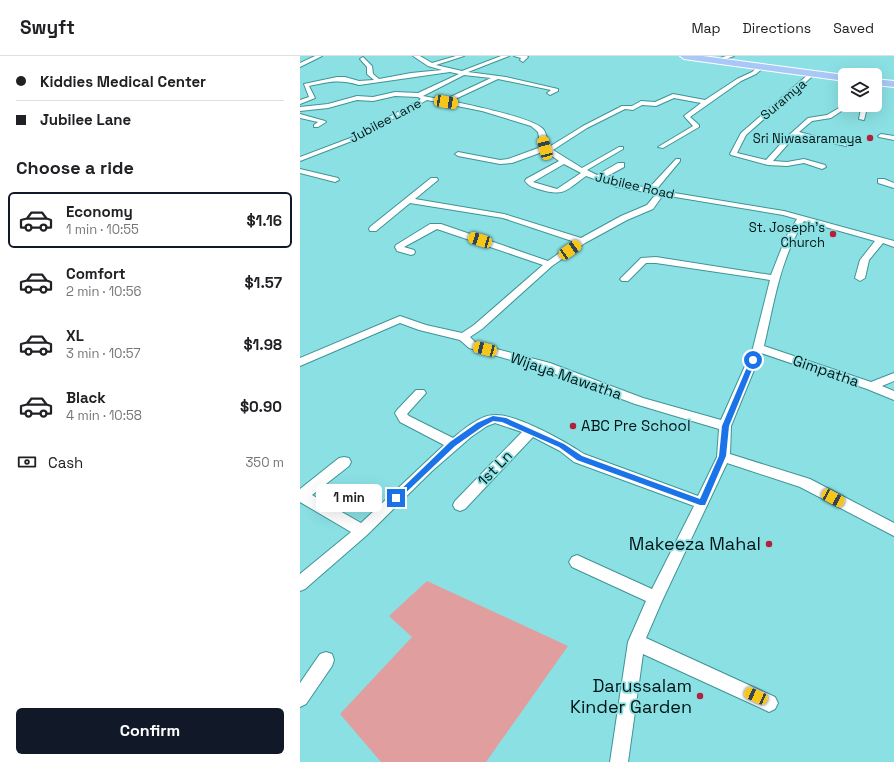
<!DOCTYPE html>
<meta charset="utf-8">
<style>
:root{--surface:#fff;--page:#f2f2f2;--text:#202124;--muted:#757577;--line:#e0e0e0;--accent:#111827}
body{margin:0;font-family:"Space Grotesk",sans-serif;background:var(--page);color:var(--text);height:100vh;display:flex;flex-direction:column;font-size:15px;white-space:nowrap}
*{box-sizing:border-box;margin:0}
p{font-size:13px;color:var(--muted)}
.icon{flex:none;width:22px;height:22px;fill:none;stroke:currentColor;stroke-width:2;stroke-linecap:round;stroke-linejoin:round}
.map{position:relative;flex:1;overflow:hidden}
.sheet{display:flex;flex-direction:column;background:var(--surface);width:300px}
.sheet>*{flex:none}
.hud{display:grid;align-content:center;height:88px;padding:0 16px;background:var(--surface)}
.tools{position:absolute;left:538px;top:12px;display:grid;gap:8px}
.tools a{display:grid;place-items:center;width:44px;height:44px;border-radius:6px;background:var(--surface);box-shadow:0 4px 16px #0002;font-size:20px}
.end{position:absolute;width:18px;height:18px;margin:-9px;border:5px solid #1a73e8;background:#fff;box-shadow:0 0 0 2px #fff}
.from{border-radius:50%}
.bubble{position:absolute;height:28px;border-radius:6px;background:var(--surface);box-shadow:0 4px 16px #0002;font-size:13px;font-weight:600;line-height:28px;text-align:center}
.car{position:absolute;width:12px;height:24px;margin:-12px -6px;border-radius:5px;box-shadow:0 0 3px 1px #0007;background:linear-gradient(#f5c518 24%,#345 0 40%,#f5c518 0 76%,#345 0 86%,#f5c518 0)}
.hud b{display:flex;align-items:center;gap:14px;height:38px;font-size:15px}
.hud b+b{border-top:1px solid var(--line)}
.hud i{width:10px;height:10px;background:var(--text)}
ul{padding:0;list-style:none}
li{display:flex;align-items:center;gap:12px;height:56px;margin:0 8px 6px;padding:0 8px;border:2px solid transparent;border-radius:6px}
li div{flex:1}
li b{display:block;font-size:15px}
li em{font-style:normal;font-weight:600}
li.current{border-color:var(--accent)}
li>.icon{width:36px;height:36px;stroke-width:1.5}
h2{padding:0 16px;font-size:18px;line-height:48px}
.pay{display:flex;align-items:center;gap:10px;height:44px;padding:0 16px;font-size:15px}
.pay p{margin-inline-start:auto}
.cta{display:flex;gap:8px;margin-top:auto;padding:8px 16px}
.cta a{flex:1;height:46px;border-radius:6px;background:var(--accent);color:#fff;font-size:16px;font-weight:600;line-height:46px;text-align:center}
header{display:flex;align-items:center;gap:24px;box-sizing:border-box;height:56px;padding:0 20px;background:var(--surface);border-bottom:1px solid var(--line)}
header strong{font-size:19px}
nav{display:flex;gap:22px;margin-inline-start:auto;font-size:14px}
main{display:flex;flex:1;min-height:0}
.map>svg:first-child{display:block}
</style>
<header>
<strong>Swyft</strong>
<nav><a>Map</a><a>Directions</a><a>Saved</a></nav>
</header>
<main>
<section class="sheet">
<div class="hud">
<b><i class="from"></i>Kiddies Medical Center</b>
<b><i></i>Jubilee Lane</b>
</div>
<h2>Choose a ride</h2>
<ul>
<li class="current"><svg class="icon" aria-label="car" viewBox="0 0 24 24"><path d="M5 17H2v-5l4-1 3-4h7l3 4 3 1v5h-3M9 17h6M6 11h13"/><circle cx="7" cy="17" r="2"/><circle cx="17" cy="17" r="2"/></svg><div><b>Economy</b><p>1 min · 10:55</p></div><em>$1.16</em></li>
<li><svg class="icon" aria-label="car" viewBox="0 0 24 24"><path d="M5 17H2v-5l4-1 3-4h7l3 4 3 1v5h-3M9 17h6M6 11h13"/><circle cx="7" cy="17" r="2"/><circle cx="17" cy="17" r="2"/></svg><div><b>Comfort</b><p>2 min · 10:56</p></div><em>$1.57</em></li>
<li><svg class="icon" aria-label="car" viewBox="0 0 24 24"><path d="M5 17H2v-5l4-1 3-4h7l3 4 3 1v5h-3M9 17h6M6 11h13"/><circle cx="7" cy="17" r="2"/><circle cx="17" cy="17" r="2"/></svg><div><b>XL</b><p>3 min · 10:57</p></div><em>$1.98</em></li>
<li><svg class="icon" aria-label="car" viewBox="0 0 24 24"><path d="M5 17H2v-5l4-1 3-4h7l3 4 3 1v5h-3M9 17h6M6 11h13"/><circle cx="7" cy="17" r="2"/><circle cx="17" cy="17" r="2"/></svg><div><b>Black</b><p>4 min · 10:58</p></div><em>$0.90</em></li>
</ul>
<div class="pay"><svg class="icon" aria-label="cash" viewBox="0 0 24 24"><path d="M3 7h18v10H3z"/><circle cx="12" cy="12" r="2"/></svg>Cash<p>350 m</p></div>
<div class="cta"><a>Confirm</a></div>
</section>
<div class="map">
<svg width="594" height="706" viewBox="0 0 594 706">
<rect width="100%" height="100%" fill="#8be0e3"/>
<path fill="#e09e9f" d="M127,525L268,590L186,706H81L40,658L112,581L89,560Z"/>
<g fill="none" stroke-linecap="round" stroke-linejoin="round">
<g stroke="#3e9497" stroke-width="2">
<path id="street" d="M15,0H22L0,11V7Z
M113,0H120L132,7L156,0H164L136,9L162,15L201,0H209L168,16L206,21L258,33V35L250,39L247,37L251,34L198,23L151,45C169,49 231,61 243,73C247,77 247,86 249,91L283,70L322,50H332L341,45L355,46L373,38L405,44L437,23L452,16L459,10H463V12L456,18L441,25L390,61L399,69V71L363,92L358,91L393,70L384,60L401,47L374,42L356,50L342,49L333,54L325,53L287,72L253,94L282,112L319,91H323V93L287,114L297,119L318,107H324V111L304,122L321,127L349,132L376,103H380V105L356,134L484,155L594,185V191L583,187L569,204L565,222L560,225L555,222L560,204L575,185L504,165C480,203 474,247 464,290L571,326L594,317V325L582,330L594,335V344L567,333L461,297L431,370L430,398L510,423L594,467V480L500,431L427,407L362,545L346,582L475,641L478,647L475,653L469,656L463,653L343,598L328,706H310L328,586L346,545L272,511L269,506L272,501L277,499L352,533L394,450L274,406L260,395L233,381L165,453L160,455L155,453L153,449L155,445L222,376L195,367L187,370L171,381L132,415L67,479L5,533L0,535V518L51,476L0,446V433L39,402L44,401L49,402L51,406L49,410L12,439L61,467L144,389L100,366L95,357L97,354L116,334H124L126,337L107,358L109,360L153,382C164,373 180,359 195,359C217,358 266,386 284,398L398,440L417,401L419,373L335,348L242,313L169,292L160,284L119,274L100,267L0,310V302L100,260L126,269L162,277L174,269L243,209L137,173L104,191L114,194L115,196L114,198L111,199L97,195L95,191L96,189L130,168H141L248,205L275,186L203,162L110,147L76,175H70L69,173L70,171L131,122H137L138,124L115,143L204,158L281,182L321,160L347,149L356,138L317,131L286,120C265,135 265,141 238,133C232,131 229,130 225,125L226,123L259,105L245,95L212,107L200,108L158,100L155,98L158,96L200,104L208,103L241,91L238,76L231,70L182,55L127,44L57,83L0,105V101L53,81L121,43L118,41L95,40L73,45L57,44L28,52L0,55V51L28,48L57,40L73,41L95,36L118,37L159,18L150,16L59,29C38,23 30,26 9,30L15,42L0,48V44L9,41L4,28L37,21H45L59,25L74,24L67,18V11L60,3L63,1L72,10L73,18L79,23L111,17L142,14L128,10ZM164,19L191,22L144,44L123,40ZM264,108L281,117L257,133L233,126ZM363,139L483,159L497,163L486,181L471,219L356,201L341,202L320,223L322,225H328L346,207H356L470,224L453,292L421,364L343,342L250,307L177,288L170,281L182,273L252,210L285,187L327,164L353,153Z
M214,0H227L228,1L223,6L220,4L221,2Z
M426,0H434L418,6L415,4Z
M511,16L516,17L446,79L437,97L466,104L487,81L508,62L527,59L539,52L548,49H563L567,52L564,64L559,63L561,53L556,50L543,54L531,62L512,65L499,76L546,88V90L496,79L473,105L487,106L504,103L525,109L526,111L522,113L504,107L487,110L468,109L431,99L430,98L441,77Z
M0,58L25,65L26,66L18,71H14V69L18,66L0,62Z
M581,78L594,80V84L579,81L578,80Z
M0,113L38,122L39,124L35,126L0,117Z
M578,123H584L594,127V132L578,127Z
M26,596L32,598L34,604L32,610L6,648L0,651V627L20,598Z"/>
</g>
<g stroke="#fff" stroke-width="2">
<path id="highway" d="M380,0H403L545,19V25L384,3Z
M575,23L594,25V31L575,29Z"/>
</g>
<use href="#street" fill="#fff" fill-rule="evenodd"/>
<use href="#highway" fill="#a9c8f8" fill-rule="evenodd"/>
</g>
<path fill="#1a73e8" d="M453,302L456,304L429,370L426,400L405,449H400L277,404L259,391L202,366L193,365L182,371L155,390L98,444L96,445L92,442L150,386L177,367L193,360L206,362L264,388L282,400L400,443L419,400L422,370L450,304Z"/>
<g fill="#b32038" stroke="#8be0e3" stroke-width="1.5">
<circle cx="570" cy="82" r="4"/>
<circle cx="533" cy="178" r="4"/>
<circle cx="273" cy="370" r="4"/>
<circle cx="469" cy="488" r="4"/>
<circle cx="400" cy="640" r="4"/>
</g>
<g text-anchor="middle" stroke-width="3.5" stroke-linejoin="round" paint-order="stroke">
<g font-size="13" fill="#001517" stroke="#8be0e3">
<text transform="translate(483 43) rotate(-40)" y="5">Suramya</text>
<text transform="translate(85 64) rotate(-28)" y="5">Jubilee Lane</text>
<text transform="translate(335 129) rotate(13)" y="5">Jubilee Road</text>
</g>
<g font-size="13" fill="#001517" stroke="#8be0e3" text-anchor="end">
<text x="562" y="87">Sri Niwasaramaya</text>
<text x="525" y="176">St. Joseph's<tspan x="525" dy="15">Church</tspan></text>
</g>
<g font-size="15" fill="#001517" stroke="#8be0e3">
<text transform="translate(526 315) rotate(19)" y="5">Gimpatha</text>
<text transform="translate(266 320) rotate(19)" y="5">Wijaya Mawatha</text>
<text transform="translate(195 412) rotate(-46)" y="5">1st Ln</text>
</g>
<g font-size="15" fill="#001517" stroke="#8be0e3" text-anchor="start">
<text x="281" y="375">ABC Pre School</text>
</g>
<g font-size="18" fill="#001517" stroke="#8be0e3" text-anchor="end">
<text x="461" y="494">Makeeza Mahal</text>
<text x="392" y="636">Darussalam<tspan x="392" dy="21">Kinder Garden</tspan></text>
</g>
</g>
</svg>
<div class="tools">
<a><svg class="icon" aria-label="layers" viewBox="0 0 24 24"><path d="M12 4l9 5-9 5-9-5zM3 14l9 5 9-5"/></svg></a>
</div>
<i class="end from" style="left:453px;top:304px"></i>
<i class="end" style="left:96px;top:442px"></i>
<div class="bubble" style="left:16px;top:428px;width:66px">1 min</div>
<i class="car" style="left:146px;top:46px;rotate:99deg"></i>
<i class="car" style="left:245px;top:92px;rotate:345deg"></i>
<i class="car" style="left:180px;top:184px;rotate:287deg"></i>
<i class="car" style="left:270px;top:194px;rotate:56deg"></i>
<i class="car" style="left:185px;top:293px;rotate:285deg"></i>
<i class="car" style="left:533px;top:442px;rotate:118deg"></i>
<i class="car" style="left:456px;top:640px;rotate:294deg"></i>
</div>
</main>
